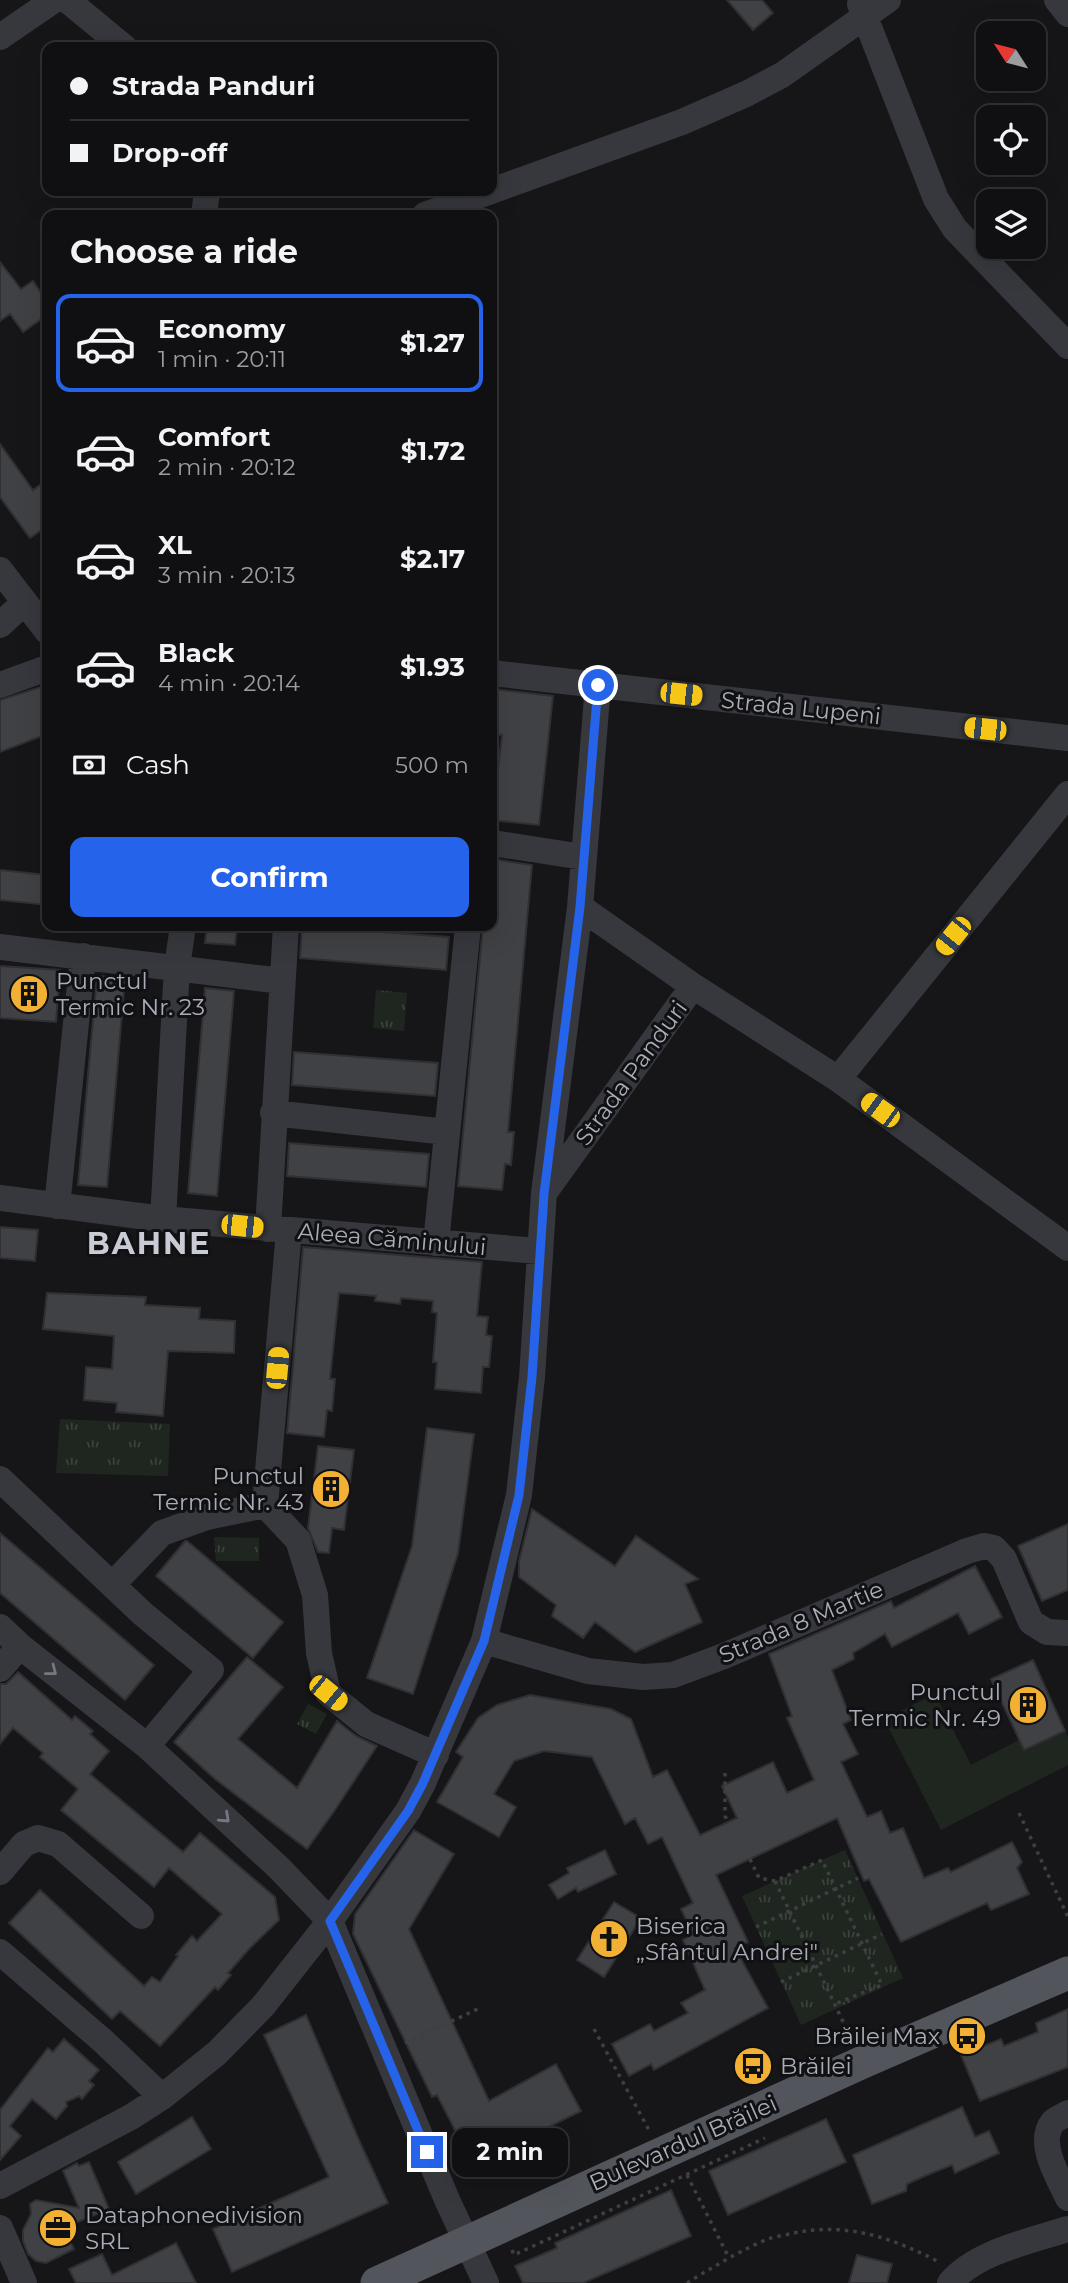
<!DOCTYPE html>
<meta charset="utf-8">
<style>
:root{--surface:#101012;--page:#1e1e20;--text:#f1f3f6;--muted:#9c9d9f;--line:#303032;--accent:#2563eb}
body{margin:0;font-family:Montserrat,sans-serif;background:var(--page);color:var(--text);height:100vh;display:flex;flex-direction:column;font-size:26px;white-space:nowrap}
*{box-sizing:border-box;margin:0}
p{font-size:23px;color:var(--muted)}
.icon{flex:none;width:38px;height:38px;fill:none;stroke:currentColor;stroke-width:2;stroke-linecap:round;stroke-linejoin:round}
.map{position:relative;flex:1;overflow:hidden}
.side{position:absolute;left:42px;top:210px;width:455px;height:721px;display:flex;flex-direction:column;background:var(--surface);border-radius:14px;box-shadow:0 7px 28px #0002,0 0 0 2px var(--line)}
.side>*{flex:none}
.guide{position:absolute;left:42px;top:42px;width:455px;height:154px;border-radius:14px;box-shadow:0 7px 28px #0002,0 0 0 2px var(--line);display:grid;align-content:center;height:154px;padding:0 28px;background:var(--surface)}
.needle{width:46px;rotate:306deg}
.tools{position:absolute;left:976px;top:21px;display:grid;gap:14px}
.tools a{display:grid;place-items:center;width:70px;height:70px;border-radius:14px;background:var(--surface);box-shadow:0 7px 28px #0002,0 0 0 2px var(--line);font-size:35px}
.end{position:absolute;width:32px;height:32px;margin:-16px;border:9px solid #2563eb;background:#fff;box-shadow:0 0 0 4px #fff}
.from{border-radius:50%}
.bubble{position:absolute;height:49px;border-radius:14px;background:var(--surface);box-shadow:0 7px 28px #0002,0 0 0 2px var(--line);font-size:23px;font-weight:700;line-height:49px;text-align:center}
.car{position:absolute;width:21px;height:42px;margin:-21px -10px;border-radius:9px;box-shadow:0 0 5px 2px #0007;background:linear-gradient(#f5c518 24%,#345 0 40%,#f5c518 0 76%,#345 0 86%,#f5c518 0)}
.guide b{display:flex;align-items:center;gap:24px;height:66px;font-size:26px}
.guide b+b{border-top:2px solid var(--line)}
.guide i{width:18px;height:18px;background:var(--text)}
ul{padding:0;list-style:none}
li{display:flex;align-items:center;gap:21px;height:98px;margin:0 14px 10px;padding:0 14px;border:4px solid transparent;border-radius:14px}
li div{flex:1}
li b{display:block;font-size:26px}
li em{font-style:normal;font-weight:700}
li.selected{border-color:var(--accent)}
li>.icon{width:63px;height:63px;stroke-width:1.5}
h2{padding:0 28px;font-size:32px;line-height:84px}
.pay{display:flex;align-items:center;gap:18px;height:77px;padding:0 28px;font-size:26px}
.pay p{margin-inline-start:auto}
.cta{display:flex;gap:14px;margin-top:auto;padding:14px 28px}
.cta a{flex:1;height:80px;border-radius:14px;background:var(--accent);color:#fff;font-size:28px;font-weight:700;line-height:80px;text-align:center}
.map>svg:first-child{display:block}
</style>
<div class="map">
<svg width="1068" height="2283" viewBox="0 0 1068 2283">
<defs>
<pattern id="park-tufts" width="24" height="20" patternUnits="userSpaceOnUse" patternTransform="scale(1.75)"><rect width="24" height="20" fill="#1e261f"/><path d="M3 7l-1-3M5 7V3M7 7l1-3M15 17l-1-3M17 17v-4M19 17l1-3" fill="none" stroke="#3c433d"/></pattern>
</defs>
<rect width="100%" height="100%" fill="#161618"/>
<path fill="#1e261f" d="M935,1694L971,1765L1019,1740L1025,1750L1065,1731L1068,1737V1765L941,1830L884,1719Z"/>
<path fill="url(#park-tufts)" d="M376,990L407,993L404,1031L373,1028Z
M60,1419L170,1424L168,1476L56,1473Z
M214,1537L259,1538V1561H216Z
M308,1704L327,1714L316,1734L297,1724Z
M845,1850L903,1978L801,2025L742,1896Z"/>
<path fill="#404145" stroke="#303034" stroke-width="2" d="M727,0H762L773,13L753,30Z
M0,262L21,289L33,281L47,302V315L23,332L10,314L0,321Z
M0,444L33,490L47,480V526L30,538L0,497Z
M47,685V734L0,752V700Z
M492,689L553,696L539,825L492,820L502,735L492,734Z
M492,859L532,865L508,1132H514L511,1165L505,1164L502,1190L458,1186L483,926H492Z
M0,870L47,875V905L0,900Z
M207,926H237L235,945L205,943Z
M302,926L449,937L446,970L300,958Z
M0,966L60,970L56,1022L0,1018Z
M97,976L125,978L107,1187L78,1185Z
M205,988L234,991L217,1196L188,1193Z
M294,1052L438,1063L435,1096L292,1085Z
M289,1143L429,1154L426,1187L287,1176Z
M0,1227L38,1230L35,1261L0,1258Z
M303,1247L482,1262L477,1316L488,1317L486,1335L492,1336L489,1367H483L481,1393L435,1389L437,1362H433L437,1313L432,1312L433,1301L401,1298L400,1304L375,1301L376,1296L339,1293L330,1379H335L332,1411L327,1410L324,1437L287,1433Z
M47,1293L146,1297L145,1305L200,1308L199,1319L235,1321L234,1353L168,1351L163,1416L116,1412L117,1403L84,1400L86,1367L112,1369L114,1336L43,1329Z
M427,1428L474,1434L458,1553L413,1694L367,1678L412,1546Z
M318,1446L354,1450L344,1530L332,1528L329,1553L318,1552L308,1528Z
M532,1509L615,1566L636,1536L698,1579L685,1584L702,1622L635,1652L595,1622L583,1638L552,1616L556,1605L519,1577V1561Z
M1068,1524V1590L1042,1601L1018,1546Z
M0,1533L154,1665L125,1700L0,1593Z
M185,1541H187L283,1622L253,1658L156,1576Z
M975,1566L1002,1617L969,1634L958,1613L892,1647L885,1634L853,1653L854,1659L832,1670L851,1720L843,1724L858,1754L841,1762L867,1817L881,1811L890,1833L903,1828L924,1878L948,1868L951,1872L1012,1842L1022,1862L1017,1868L1029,1894L991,1910L987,1903L901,1942L869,1879L864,1881L837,1818L716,1875L748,1942L735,1948L768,2008L654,2070L651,2064L629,2076L612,2044L650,2024L654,2031L688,2013L681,2003L705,1990L683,1940L693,1934L681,1909L693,1903L662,1837L648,1844L635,1818L625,1824L592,1757L544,1751L514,1761L494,1794L516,1807L499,1837L437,1802L463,1757L456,1752L478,1718L497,1705L530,1695L611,1709L631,1719L653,1777L667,1770L700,1835L737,1818L722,1786L773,1762L787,1793L814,1780L787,1718L792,1716L769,1654L891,1601L894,1608Z
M247,1657L283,1687L238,1739L297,1788L337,1721L356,1736L377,1746L335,1810L307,1849L215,1779L174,1742Z
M1033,1660L1065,1731L1024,1750L991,1679Z
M18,1672L72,1720L75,1716L93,1731L90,1734L109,1751L90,1774L183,1852L200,1833L275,1897L279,1920L249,1949L228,1973L231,1975L218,1990L215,1987L160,2046L120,2011L112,2019L9,1923L40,1890L144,1986L152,1977L160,1982L178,1956L176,1955L192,1936L197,1941L222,1914L169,1868L154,1887L61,1810L78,1789L40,1757L43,1753L13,1728L0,1744V1684H6Z
M414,1830L454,1854L409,1929L489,2101L556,2064L581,2111L516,2143L514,2137L475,2158L463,2136L459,2138L437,2095L432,2097L353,1934L355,1914Z
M605,1850L616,1874L578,1892L576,1888L558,1899L549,1885L569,1873L567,1868Z
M614,1902L641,1918L604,1977L577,1960Z
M1068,2009V2067L980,2101L961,2055L1001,2039L1004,2046L1038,2032L1036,2023Z
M306,2015L359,2140L388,2203L232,2272L213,2229L329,2177L264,2035Z
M64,2039L99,2070L89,2081L94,2085L82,2099L79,2096L66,2102L67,2106L56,2119L32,2099L10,2126L21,2136L0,2160V2110L48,2048L53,2052Z
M962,2107L975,2137L989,2131L999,2153L955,2173L952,2165L927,2175L907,2184L906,2191L872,2204L853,2155Z
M192,2117L211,2149L136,2194L118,2162Z
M826,2119L846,2162L728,2215L709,2171Z
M89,2162L109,2209L63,2228L74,2249L46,2263L36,2261L28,2254L23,2241V2230L31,2214L30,2204L36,2200L79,2208L63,2171L77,2163L79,2166Z
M671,2190L691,2236L583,2283H523L515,2266L557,2248L555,2243Z
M176,2243L196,2283H76L69,2269L102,2254L112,2275Z
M857,2255L892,2264L887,2283H849Z"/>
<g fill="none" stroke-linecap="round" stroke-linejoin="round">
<path stroke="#3d3f44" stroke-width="3.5" stroke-dasharray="3.5 5" stroke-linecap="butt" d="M725,1773V1816L728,1822
M1019,1813L1068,1917
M750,1859L759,1878L775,1881L822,1860L882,1985L835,2004
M775,1881L851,2038
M756,1927L858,1878
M781,1982L882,1934
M594,2029L650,2132
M405,2043L482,2007
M687,2175L729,2258
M512,2250L514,2255L765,2138
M687,2283C713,2267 739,2251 768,2239C776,2236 786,2235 794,2233C847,2222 893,2238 939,2262"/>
<path stroke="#37383d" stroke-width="26" d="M67,0L124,47
M1057,0L1068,14
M860,4L936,199L955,229L1068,346
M0,37L54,0
M204,215L207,191
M425,215L682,122L746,94L782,75L888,0
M0,570L47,631
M0,625L25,602
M492,673L1068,738
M0,685L47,668
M492,843L583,857
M580,907L693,986L838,1079L1068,1248
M0,947L282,981
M838,1079L1068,794
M273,1113L447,1132
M545,1192L693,986
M0,1198L163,1219L538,1251
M57,1206L83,956
M163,1219L177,967L183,926
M268,1229L286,926
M289,1231L265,1505L298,1540L315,1595L319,1653L328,1693L366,1724L436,1755
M436,1243L468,926
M0,1479L143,1614L211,1670L147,1746
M112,1585L162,1533L207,1517L265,1505
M0,1627L20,1646L147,1746L279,1868L330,1921L448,2202L486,2283
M484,1641L588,1671L643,1677L673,1675L724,1656L967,1551L984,1546L994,1548L1004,1559L1031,1622L1047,1632L1068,1633
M0,1669L20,1646
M0,1872L24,1844L38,1838L58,1844L141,1916
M0,1952L103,2041L162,2097
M1068,2113C1064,2116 1057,2118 1053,2122C1036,2143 1059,2178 1068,2198
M0,2186L131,2117L162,2097L217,2053L263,2006L330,1921L408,1811L423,1783L484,1641L519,1495L532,1377L544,1193L580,907L598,685
M0,2228L24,2283
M950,2283C976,2252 1030,2241 1068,2229"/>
<path stroke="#53555c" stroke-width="33" d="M377,2283L863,2062L1068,1973"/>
</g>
<defs><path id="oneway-chevron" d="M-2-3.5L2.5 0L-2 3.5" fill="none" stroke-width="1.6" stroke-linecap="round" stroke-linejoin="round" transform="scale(1.75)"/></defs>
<g stroke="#757881">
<use href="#oneway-chevron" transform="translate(52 1671) rotate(38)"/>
<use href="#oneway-chevron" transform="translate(225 1818) rotate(43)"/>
</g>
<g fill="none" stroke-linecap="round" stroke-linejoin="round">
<path stroke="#2563eb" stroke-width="9" d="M427,2152L330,1921L408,1811L423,1783L484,1641L519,1495L532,1377L544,1194L580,907L598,685"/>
</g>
<defs>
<g id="building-disc" transform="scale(2.0125)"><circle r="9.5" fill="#f2b134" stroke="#111113"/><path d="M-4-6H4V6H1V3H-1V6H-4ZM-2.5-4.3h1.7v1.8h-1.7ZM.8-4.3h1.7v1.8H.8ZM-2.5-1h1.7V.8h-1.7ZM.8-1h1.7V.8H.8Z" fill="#111"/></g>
<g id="church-disc" transform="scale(2.0125)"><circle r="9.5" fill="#f2b134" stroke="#111113"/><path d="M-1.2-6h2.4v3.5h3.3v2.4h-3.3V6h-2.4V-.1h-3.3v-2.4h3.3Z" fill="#111"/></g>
<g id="bus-disc" transform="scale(2.0125)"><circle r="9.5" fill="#f2b134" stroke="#111113"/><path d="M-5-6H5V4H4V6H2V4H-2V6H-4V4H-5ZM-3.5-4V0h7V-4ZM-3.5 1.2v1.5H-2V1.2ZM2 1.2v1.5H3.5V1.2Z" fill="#111"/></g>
<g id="office-disc" transform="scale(2.0125)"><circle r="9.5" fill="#f2b134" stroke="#111113"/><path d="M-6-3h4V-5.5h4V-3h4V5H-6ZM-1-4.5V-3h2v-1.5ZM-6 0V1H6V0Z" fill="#111"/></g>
</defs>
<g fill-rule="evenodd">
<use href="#building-disc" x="29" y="994"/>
<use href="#building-disc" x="331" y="1489"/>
<use href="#building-disc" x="1028" y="1705"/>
<use href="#church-disc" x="609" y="1939"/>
<use href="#bus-disc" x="967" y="2036"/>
<use href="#bus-disc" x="753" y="2066"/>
<use href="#office-disc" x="58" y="2228"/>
</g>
<g text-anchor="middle" stroke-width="6" stroke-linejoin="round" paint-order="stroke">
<g font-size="23" fill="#a8adb8" stroke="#111113">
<text transform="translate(801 708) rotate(6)" y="8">Strada Lupeni</text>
<text transform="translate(631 1073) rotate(-54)" y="8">Strada Panduri</text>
<text transform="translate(392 1239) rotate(5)" y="8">Aleea Căminului</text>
<text transform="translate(801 1622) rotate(-23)" y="8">Strada 8 Martie</text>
<text transform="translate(683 2143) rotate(-24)" y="8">Bulevardul Brăilei</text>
</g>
<g font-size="23" fill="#a8adb8" stroke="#111113" text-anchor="start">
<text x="56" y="989">Punctul<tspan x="56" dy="26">Termic Nr. 23</tspan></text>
<text x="304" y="1484" text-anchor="end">Punctul<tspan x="304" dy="26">Termic Nr. 43</tspan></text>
<text x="1001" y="1700" text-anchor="end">Punctul<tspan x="1001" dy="26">Termic Nr. 49</tspan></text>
<text x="636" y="1934">Biserica<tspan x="636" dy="26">„Sfântul Andrei"</tspan></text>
<text x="940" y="2044" text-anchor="end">Brăilei Max</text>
<text x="780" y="2074">Brăilei</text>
<text x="85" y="2223">Dataphonedivision<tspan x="85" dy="26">SRL</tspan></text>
</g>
<g font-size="30" font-weight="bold" letter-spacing="2" fill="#c9ccd4" stroke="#111113">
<text x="149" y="1254">BAHNE</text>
</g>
</g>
</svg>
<div class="tools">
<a><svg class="needle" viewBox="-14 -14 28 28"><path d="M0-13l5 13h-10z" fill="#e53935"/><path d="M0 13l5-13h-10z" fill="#9c9d9f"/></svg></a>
<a><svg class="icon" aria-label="locate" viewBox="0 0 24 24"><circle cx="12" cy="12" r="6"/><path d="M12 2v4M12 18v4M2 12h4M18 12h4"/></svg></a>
<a><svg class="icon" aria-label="layers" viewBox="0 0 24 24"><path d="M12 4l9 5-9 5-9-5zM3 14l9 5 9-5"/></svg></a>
</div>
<i class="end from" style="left:598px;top:685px"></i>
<i class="end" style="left:427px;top:2152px"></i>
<div class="bubble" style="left:452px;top:2128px;width:116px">2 min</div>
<i class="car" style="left:681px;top:694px;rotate:96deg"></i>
<i class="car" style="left:985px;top:729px;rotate:276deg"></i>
<i class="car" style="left:953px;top:936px;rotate:219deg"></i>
<i class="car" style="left:880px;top:1110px;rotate:306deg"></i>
<i class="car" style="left:242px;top:1226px;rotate:96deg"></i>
<i class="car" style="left:277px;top:1368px;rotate:5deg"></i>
<i class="car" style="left:328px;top:1693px;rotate:129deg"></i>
<div class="guide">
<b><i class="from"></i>Strada Panduri</b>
<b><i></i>Drop-off</b>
</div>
<section class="side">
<h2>Choose a ride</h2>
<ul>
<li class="selected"><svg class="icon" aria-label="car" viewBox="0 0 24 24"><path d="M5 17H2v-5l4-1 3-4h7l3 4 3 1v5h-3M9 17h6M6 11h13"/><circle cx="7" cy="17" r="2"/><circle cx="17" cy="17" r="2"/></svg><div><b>Economy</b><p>1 min · 20:11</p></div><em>$1.27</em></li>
<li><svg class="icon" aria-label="car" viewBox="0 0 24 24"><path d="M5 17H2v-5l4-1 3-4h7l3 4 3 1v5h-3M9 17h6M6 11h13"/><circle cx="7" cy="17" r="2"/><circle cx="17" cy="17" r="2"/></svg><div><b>Comfort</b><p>2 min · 20:12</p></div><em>$1.72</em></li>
<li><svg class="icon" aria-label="car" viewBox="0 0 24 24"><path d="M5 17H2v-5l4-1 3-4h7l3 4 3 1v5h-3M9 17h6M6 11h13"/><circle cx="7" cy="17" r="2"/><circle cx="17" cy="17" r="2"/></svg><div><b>XL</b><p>3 min · 20:13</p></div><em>$2.17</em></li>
<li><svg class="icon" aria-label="car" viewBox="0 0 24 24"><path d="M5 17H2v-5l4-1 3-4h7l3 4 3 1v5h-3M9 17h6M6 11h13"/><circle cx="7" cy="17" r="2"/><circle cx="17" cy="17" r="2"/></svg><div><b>Black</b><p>4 min · 20:14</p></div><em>$1.93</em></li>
</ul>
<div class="pay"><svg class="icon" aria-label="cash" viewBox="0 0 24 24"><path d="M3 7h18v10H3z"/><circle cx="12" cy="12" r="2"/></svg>Cash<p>500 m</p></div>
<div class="cta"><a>Confirm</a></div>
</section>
</div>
